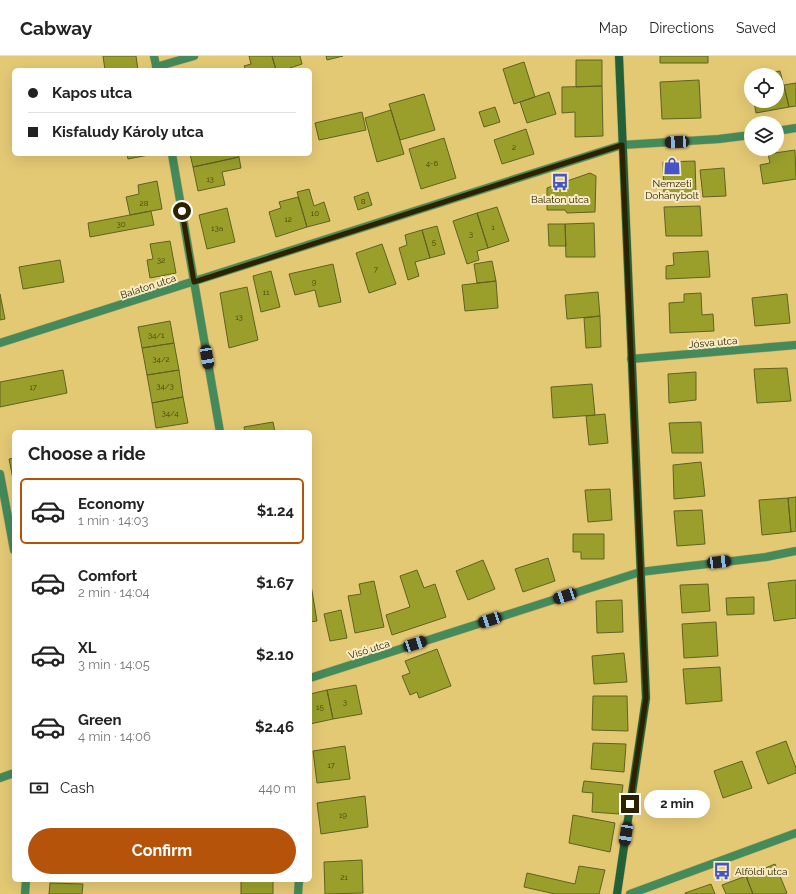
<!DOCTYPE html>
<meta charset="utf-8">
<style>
:root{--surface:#fff;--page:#f2f2f2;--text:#222;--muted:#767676;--line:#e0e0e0;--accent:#b45309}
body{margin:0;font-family:Raleway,sans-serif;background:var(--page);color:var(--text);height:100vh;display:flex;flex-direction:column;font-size:15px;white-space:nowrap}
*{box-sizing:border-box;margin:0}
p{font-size:13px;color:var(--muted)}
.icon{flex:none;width:22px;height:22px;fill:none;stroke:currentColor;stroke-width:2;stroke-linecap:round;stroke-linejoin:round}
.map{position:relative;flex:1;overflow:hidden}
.panel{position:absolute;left:12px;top:374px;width:300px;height:452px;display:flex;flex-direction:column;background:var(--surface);border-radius:6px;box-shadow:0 4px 16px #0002}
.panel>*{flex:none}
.top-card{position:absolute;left:12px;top:12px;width:300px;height:88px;border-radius:6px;box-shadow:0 4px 16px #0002;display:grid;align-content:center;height:88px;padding:0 16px;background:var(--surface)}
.buttons{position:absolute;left:744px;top:12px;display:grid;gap:8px}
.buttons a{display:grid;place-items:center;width:40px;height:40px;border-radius:50%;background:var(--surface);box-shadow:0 4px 16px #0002;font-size:20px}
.end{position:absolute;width:18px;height:18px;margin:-9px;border:5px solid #2d2200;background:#fff;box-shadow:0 0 0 2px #fff}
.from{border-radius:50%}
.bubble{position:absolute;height:28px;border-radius:14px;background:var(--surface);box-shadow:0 4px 16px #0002;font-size:13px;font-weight:700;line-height:28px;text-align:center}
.car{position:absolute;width:12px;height:24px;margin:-12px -6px;border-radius:5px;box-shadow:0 0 3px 1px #0007;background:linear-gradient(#222 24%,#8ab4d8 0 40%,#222 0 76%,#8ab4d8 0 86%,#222 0)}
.top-card b{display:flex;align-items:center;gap:14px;height:38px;font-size:15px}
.top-card b+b{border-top:1px solid var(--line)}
.top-card i{width:10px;height:10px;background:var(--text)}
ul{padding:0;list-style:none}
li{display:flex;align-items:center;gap:12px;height:66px;margin:0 8px 6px;padding:0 8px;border:2px solid transparent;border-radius:6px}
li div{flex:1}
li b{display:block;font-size:15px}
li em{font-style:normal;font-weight:700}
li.current{border-color:var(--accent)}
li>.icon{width:36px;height:36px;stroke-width:1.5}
h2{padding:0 16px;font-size:18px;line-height:48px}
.pay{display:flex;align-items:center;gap:10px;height:44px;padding:0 16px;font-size:15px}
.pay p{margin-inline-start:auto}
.action{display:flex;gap:8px;margin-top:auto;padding:8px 16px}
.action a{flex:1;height:46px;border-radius:24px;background:var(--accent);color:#fff;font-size:16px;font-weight:700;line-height:46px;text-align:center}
header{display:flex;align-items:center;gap:24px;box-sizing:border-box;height:56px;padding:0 20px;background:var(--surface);border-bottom:1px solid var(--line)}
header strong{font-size:19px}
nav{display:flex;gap:22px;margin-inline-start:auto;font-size:14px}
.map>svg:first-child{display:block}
</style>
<header>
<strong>Cabway</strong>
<nav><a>Map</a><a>Directions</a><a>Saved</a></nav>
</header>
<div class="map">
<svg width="796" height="838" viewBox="0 0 796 838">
<rect width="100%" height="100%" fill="#e4c975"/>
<path fill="#9a9f2c" stroke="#5f6221" d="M103,0H136L138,14H105Z
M249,0H272L276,14H246L244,10L251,8Z
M272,0H300L302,8L287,13V14H276Z
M326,0H343L327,4Z
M660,0H708V7H660Z
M576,4H602V30L576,31Z
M524,6L535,41L514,48L503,13Z
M780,15L789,51L756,57L754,45H777V19H755Z
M699,24L701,62L662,63L660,26Z
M796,27V50L789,51L784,29Z
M602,30L603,80L575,81V56L562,57V31Z
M549,36L556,58L527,67L520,46Z
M424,38L435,74L400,84L389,48Z
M495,51L500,66L484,71L479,56Z
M391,54L404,98L377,106L365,62Z
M362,56L366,74L319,84L315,67Z
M526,73L534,98L502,108L494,84Z
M444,82L456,122L421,133L409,93Z
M795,94L796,123L763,128L760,109L770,107L768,98Z
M127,98H154L128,103Z
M190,98H238L239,101L193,111Z
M239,101L241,112L222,116L225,129L198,135L193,111Z
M695,105L696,138L664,140L663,106Z
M724,112L726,140L703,141L700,114Z
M590,117L596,120L595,156L567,157L565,154H547V132Z
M157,125L162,153L130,159L126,141L139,138L138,129Z
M309,133L314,150L324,146L330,165L307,171L297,136Z
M368,136L372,149L358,154L354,141Z
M298,141L307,171L276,181L269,156L281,152L279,146Z
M700,150L702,180H666L664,151Z
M497,151L509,185L488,192L477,157Z
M227,152L235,186L207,193L199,159Z
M151,155L154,169L90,181L88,167Z
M477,157L488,192L477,195L479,204L467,208L453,165Z
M594,167L595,201H566L565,168Z
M548,168H565L566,190H549Z
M437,170L445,198L430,202L422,174Z
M422,174L430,202L415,206L419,220L408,224L399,192L407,189L405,179Z
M170,185L176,217L150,222L147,204L153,203L150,188Z
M382,188L396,228L369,237L356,197Z
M708,195L710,221L666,223V210L674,209L673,197Z
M60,204L64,226L23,233L19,211Z
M492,205L496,225L477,227L474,208Z
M333,208L341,246L319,251L315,234L295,239L289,218Z
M271,215L280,251L261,256L253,220Z
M496,225L498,252L465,255L462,229Z
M247,231L258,284L229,292L220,237Z
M598,236L600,260L567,263L565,239Z
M701,237L702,259L713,258L714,275L670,277L669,247L684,246V238Z
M0,238L5,263L0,264Z
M787,238L790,267L755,270L752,242Z
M600,260L601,291L586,292L584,262Z
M170,265L174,287L142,292L138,271Z
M174,287L179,314L147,319L142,292Z
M787,312L791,345L757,347L754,313Z
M63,314L67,337L0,351V326Z
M179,314L183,341L152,347L147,319Z
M696,316V344L669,347L668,318Z
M592,328L595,359L553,362L551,331Z
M183,341L188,367L156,372L152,347Z
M605,358L608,387L589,389L586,360Z
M273,366L275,376H245L244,371Z
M701,366L703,397H672L669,367Z
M14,402V428L9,403Z
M701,406L705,440L674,443L673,409Z
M610,433L612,464L588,466L585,434Z
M796,441V475L791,476L788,442Z
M788,442L791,476L762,479L759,444Z
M702,454L705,488L677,490L674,455Z
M573,478H604V503H581V496H573Z
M548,502L555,525L523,536L515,513Z
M483,504L495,533L468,544L456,515Z
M417,514L424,532L435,528L446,561L392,579L386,559L410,551L400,520Z
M310,523L317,565L310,566Z
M796,524V562L774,565L768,527Z
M374,525L384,571L355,577L348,540L361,538L359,528Z
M708,528L710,555L682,557L680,529Z
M754,541V558L727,559L726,542Z
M622,544L623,576L597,577L596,545Z
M341,554L347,582L330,585L324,558Z
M716,566L718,600L684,602L682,568Z
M437,593L451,630L419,642L417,636L410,639L402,620L410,617L405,605Z
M624,597L627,626L594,628L592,600Z
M720,611L722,645L686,648L683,613Z
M356,629L362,658L333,663L327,634Z
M327,634L333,663L310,668V638Z
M593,640H627L628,675L592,674Z
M786,685L796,712V717L768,728L756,696Z
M593,687L626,688L624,716L591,713Z
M345,690L350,723L317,727L313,695Z
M742,705L752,732L723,742L714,715Z
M584,725L623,729L619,758L592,756L593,737L582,736Z
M365,740L368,771L321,778L317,747Z
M573,759L615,767L610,796L569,787Z
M362,804L363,837L325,838L324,806Z
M775,808L787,837L784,838H753L746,820Z
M579,810L605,814L599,838H555L524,831L527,817L575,828Z
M746,820L753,838H726L722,829Z
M241,824H273V838H241Z
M50,827L83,828L82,838H49Z
M711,828L715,838H685V837Z"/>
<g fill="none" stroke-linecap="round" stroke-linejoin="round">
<g stroke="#bfa85e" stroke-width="9">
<path id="street" d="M154,0L157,14
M156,11L194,0
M777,75L796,72
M172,98L220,376
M0,287L622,89L719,83L751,79
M631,303L796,289
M0,418L14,494
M310,622L640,516L766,501L796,495
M0,722L14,717
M25,838L26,824
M298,838L299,824
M630,838L796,777"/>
</g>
<g stroke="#bfa85e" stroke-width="9">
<path id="secondary" d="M617,838L646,642L619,0"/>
</g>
<use href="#street" stroke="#458a5a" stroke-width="8"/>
<use href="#secondary" stroke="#226138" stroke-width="8"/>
</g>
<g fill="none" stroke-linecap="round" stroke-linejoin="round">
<path stroke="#2d2200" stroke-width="5" d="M182,155L194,226L622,89L646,642L630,748"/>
</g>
<defs>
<g id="shop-bare" transform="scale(1.38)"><path d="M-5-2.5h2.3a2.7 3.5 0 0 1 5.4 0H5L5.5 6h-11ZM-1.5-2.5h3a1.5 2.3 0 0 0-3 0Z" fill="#4455c9" stroke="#f8ebc3" stroke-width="2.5" paint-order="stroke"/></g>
<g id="bus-bare" transform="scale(1.38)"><path d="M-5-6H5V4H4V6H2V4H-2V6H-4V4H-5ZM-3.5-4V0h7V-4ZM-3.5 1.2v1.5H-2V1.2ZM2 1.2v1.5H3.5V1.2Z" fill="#4455c9" stroke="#f8ebc3" stroke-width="2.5" paint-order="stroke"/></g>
</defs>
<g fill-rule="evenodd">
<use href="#shop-bare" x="672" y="110"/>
<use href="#bus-bare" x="560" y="126"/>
<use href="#bus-bare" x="722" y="815"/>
</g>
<g text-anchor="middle" stroke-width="4" stroke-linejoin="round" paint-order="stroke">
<g font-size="8" fill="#48410b">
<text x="514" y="94">2</text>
<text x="432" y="110">4-6</text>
<text x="210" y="126">13</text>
<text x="363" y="148">8</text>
<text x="144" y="150">28</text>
<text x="315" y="160">10</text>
<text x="288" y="166">12</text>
<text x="121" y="171">30</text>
<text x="493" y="174">1</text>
<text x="217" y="175">13a</text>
<text x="471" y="181">3</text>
<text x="434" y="189">5</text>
<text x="161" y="207">32</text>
<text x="376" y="216">7</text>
<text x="314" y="229">9</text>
<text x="266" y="239">11</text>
<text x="239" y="264">13</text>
<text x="156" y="282">34/1</text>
<text x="161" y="306">34/2</text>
<text x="165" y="333">34/3</text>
<text x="33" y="334">17</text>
<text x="170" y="360">34/4</text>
<text x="345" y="649">3</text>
<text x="320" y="654">15</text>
<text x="331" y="712">17</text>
<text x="343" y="762">19</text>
<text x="344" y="824">21</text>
</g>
<g font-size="10" fill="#2d2200" stroke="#f8ebc3">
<text x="672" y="131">Nemzeti<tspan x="672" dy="12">Dohánybolt</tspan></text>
<text x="560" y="147">Balaton utca</text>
<text x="735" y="819" text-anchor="start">Alföldi utca</text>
</g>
<g font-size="10" fill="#2d2200" stroke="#f8ebc3">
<text transform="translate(148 230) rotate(-18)" y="4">Balaton utca</text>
<text transform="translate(713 286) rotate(-5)" y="4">Jósva utca</text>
<text transform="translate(369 593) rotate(-18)" y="4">Visó utca</text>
</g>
</g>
</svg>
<div class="buttons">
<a><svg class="icon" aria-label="locate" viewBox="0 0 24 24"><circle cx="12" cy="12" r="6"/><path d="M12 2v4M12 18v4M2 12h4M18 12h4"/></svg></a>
<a><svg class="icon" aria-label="layers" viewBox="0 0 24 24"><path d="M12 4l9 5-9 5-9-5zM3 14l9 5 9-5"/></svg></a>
</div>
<i class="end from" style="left:182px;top:155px"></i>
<i class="end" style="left:630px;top:748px"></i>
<div class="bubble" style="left:644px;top:734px;width:66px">2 min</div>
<i class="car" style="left:677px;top:86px;rotate:267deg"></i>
<i class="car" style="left:207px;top:301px;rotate:170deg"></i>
<i class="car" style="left:719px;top:506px;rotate:83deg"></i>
<i class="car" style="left:565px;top:540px;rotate:252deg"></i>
<i class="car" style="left:490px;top:564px;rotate:252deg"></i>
<i class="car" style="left:415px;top:588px;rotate:72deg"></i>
<i class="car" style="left:626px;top:778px;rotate:189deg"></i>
<div class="top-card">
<b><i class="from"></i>Kapos utca</b>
<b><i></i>Kisfaludy Károly utca</b>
</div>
<section class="panel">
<h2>Choose a ride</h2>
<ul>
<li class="current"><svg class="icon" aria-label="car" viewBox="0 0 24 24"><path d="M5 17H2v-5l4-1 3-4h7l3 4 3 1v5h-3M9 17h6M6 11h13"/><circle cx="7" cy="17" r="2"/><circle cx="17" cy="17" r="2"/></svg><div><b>Economy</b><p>1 min · 14:03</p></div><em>$1.24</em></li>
<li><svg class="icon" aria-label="car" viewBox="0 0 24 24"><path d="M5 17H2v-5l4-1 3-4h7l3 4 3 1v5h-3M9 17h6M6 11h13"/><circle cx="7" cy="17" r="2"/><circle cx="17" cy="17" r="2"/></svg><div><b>Comfort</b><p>2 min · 14:04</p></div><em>$1.67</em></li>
<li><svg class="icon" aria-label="car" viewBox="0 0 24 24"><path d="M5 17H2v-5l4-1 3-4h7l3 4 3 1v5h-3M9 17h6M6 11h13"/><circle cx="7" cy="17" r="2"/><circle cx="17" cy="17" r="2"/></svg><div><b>XL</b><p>3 min · 14:05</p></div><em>$2.10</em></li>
<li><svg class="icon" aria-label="car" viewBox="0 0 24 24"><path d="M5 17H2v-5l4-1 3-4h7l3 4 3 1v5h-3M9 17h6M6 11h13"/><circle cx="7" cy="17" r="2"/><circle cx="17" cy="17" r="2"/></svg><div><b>Green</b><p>4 min · 14:06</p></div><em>$2.46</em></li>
</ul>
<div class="pay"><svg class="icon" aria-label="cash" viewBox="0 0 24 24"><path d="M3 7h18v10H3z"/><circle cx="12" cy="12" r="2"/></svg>Cash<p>440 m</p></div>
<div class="action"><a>Confirm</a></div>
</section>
</div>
